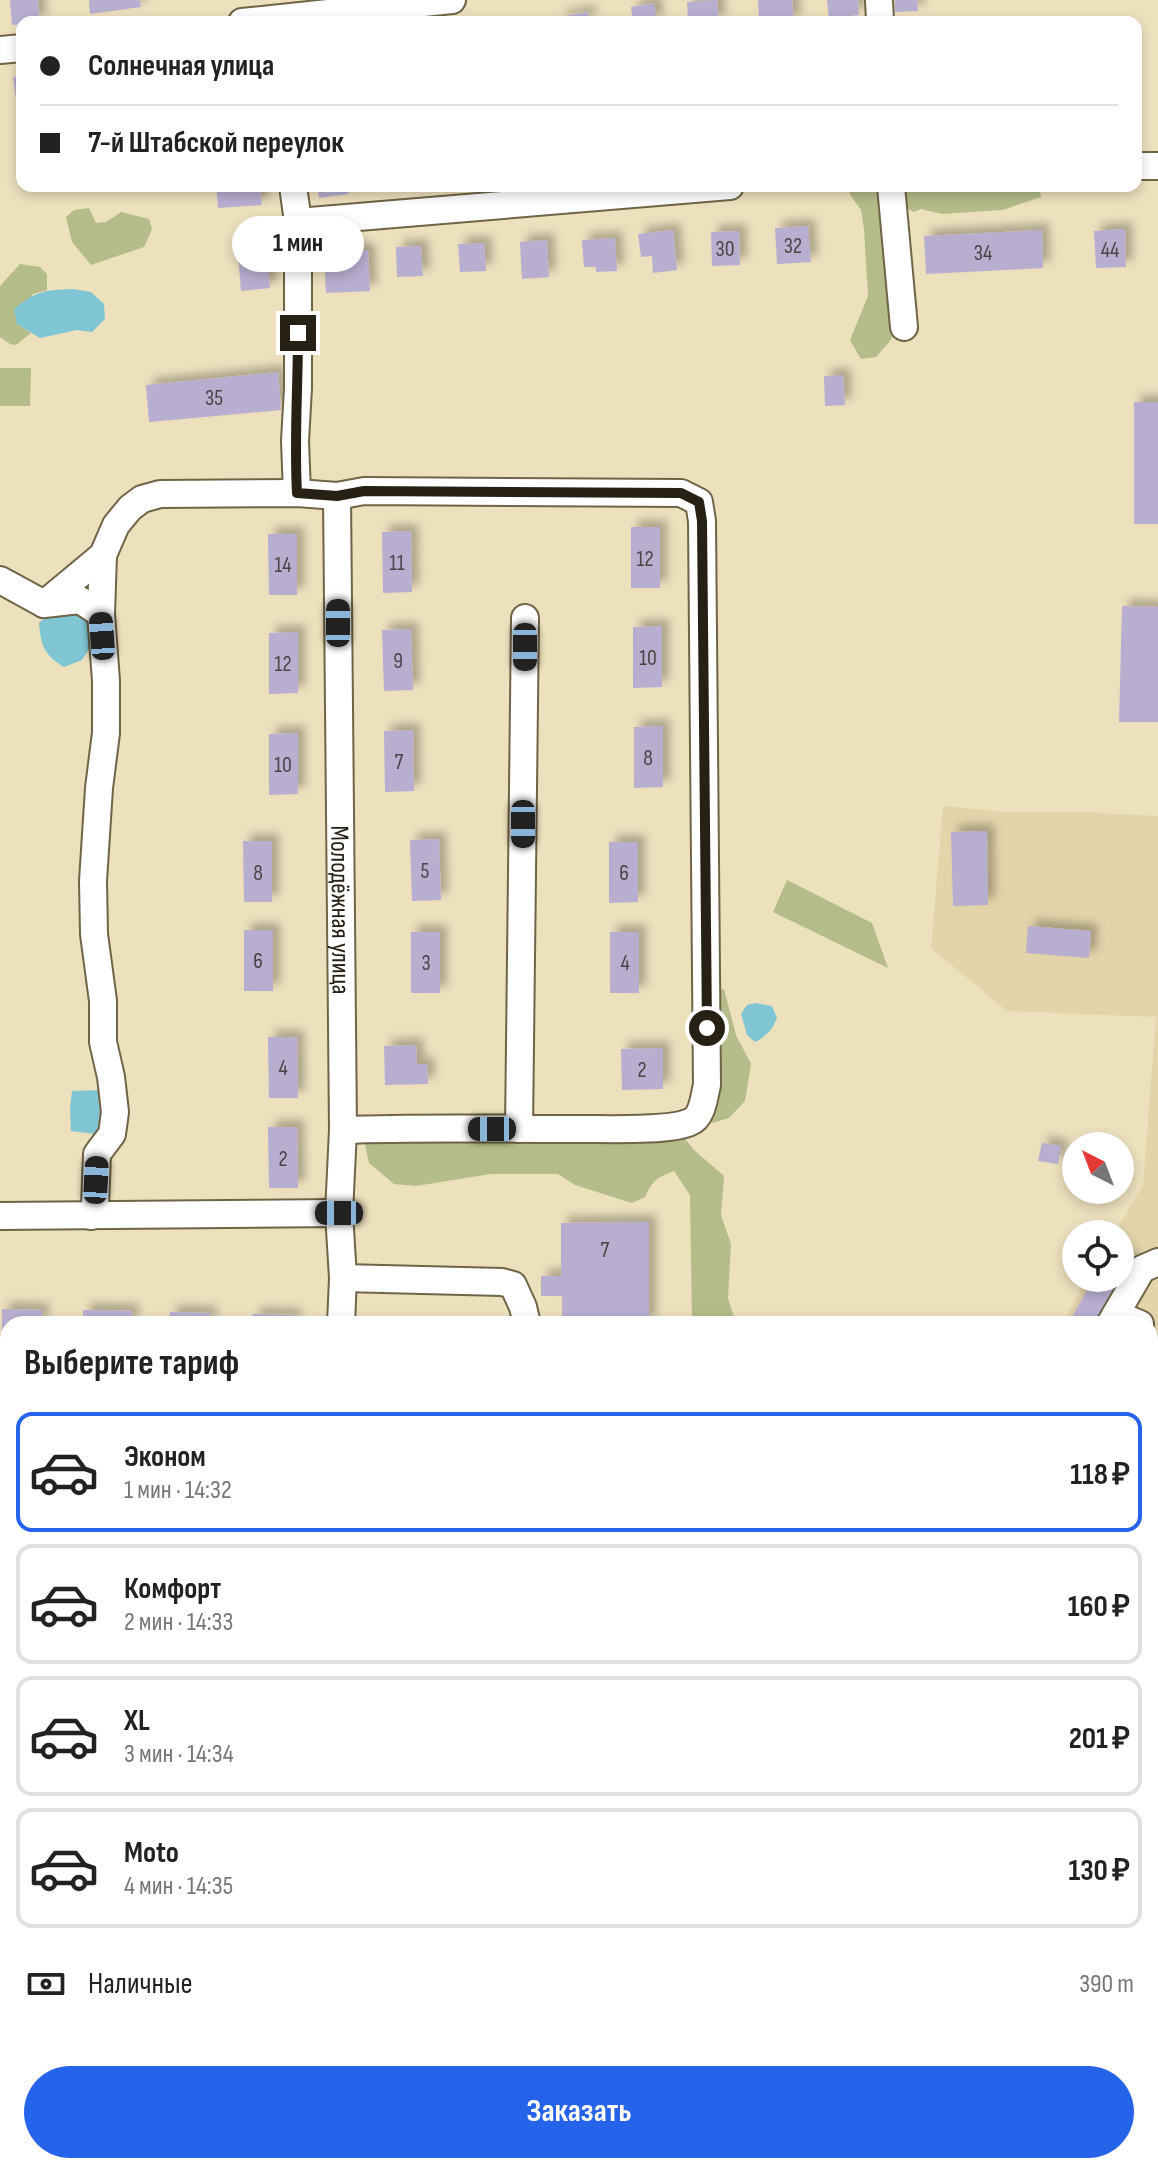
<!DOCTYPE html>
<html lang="ru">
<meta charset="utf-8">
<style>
:root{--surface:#fff;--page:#f6f6f6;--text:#222;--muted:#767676;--line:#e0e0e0;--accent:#2563eb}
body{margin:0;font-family:"Sofia Sans Condensed",sans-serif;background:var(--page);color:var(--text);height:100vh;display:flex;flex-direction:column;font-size:30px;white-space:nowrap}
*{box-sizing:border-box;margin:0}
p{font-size:26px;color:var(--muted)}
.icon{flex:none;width:44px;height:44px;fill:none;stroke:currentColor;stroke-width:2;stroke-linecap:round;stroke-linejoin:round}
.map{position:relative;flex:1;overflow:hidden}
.details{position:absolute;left:0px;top:1316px;width:1158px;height:858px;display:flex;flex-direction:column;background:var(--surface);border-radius:24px 24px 0 0;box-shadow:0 4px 12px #0003}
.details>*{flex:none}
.top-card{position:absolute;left:16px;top:16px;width:1126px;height:176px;border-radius:16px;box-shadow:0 4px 12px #0003;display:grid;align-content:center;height:176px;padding:0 24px;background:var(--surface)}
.needle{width:52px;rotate:318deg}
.fabs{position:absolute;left:1062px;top:1132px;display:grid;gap:16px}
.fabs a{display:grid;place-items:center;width:72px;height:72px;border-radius:50%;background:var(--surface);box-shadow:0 4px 12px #0003;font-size:40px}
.end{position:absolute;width:36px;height:36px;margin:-18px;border:10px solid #262114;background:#fff;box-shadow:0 0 0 4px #fff}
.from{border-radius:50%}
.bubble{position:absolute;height:56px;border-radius:28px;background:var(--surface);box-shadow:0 4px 12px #0003;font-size:26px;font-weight:700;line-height:56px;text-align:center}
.car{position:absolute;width:24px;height:48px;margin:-24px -12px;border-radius:10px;box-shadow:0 0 6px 2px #0007;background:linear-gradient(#222 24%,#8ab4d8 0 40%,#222 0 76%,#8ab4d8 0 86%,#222 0)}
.top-card b{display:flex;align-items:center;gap:28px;height:76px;font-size:30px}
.top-card b+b{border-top:2px solid var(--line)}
.top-card i{width:20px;height:20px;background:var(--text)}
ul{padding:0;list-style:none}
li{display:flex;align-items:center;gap:24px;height:120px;margin:0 16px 12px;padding:0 8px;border:4px solid var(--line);border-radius:16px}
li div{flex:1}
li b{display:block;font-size:30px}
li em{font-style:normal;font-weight:700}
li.current{border-color:var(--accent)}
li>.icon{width:72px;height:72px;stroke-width:1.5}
h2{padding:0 24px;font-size:36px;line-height:96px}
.pay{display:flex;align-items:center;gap:20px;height:88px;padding:0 24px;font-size:30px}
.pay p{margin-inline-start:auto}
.primary-button{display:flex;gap:16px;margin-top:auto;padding:16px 24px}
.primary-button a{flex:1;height:92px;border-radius:48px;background:var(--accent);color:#fff;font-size:32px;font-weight:700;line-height:92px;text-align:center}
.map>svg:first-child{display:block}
</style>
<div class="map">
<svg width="1158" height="2173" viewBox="0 0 1158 2173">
<defs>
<filter id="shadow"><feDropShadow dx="7" dy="-7" stdDeviation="4" flood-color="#0004"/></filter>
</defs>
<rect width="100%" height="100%" fill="#ede0bd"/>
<path fill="#e3d4aa" d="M943,806L1006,812H1084L1158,816V1495L1150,1491V1324H1061L1088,1278H1120V1234H1114L1143,1185L1156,1017L1007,1011L931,948Z"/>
<path fill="#b4bc89" d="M864,186H886L899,322L890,341L876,357L861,359L850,340L868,296L864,229L861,210L849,193Z
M909,186H1039L1041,197L1003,210L942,214L921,209L914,212L908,209L905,196Z
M89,208L96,223L106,222L121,212L149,219L152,229L144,247L91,265L72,242L66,217L74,210Z
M20,264L40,267L47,274V290L33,294L17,324L31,333L16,345L10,344L0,337V286Z
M0,368H31L30,406H0Z
M787,880L872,923L888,968L773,912Z
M724,989L736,1035L751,1064L745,1101L729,1118L712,1123L717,990Z
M678,1130L694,1150L724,1176L721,1215L731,1244L728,1298L736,1324H692L690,1195L674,1171C656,1178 653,1180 645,1197L632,1203L575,1185L558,1174H491L416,1186L394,1184L369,1163L363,1136Z
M1150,1497L1158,1501V1648L1150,1646Z
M1150,1672L1158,1673V2173H673L671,2166H1150Z
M8,2096V2166H451V2173H0V2101Z"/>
<path fill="#7fc5d3" d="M73,289L91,292L104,304L105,319L92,332L77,330L40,338L17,324L14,309C37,291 43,290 73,289Z
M78,610L89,626L94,641L82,660L64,667C44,655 41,646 39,623L47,615Z
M755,1003L772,1006L777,1018C772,1030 767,1036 755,1042L747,1035L741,1014L747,1005Z
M104,1090L103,1127L94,1134L71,1131L70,1109L72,1091Z"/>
<path fill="#b8aed0" filter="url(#shadow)" d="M10,0H38L40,22H22V24L12,25Z
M89,0H140L141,7L90,14Z
M717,0L719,22H688L687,2Z
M758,0H792L794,22H769V18L759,19Z
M827,0H858L859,15L829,18Z
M895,0H917L918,11L895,12Z
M654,3L657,22H633L631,7Z
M588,12L590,22H559L558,17Z
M22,76V99L16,100L13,77Z
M216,186H260L262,205L218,208Z
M317,186H347L349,194L319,198Z
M808,226L811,262L777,264L775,228Z
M1125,229L1126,267L1096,268L1094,231Z
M673,230L677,270L653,273L652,256L641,257L638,234Z
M1042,230L1043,268L926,274L924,236Z
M739,231L740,265L712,266L711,232Z
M615,238L617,271L596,272V267H584L582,240Z
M547,240L549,277L522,279L520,242Z
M484,243L486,271L460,272L458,244Z
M421,246L423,276L397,277L396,247Z
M368,250L370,291L326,293L324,252Z
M267,251L270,288L241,291L238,254Z
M278,372L281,410L149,422L146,385Z
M843,375L845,405L825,406L824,376Z
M1134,402H1158V524H1134Z
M631,527H660V588H631Z
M411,531L412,592L383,593L382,532Z
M268,534H297V595H269Z
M1122,606L1158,607V722H1119Z
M662,626V687L633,688V627Z
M411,629L413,690L384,691L382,630Z
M298,632V693L269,694V633Z
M663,726V787L634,788V727Z
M413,730L414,791L385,792L384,731Z
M298,733V794L269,795V734Z
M987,831L988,905L953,906L951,832Z
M439,839L441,900L412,901L410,840Z
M243,841H272V902H244Z
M609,842H638V902L609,903Z
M1028,926L1091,931L1089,958L1026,953Z
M244,930H273V991H244Z
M411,932H440V993H411Z
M610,932H639V993H610Z
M268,1037H297L298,1098H269Z
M416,1045L417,1064H427L428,1084L385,1085L384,1046Z
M663,1048V1089L622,1090L621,1049Z
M268,1127H297L298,1188H269Z
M1042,1143L1061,1146L1058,1164L1038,1161Z
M649,1222V1324H562V1296H541V1276H561V1223Z
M1120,1255L1132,1261L1097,1324H1068L1094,1278H1120Z
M2,1309L42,1310V1324H8V1335H2Z
M83,1310L132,1311V1324H83Z
M170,1312L210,1313V1324H169Z
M253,1314L294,1315V1324H253Z"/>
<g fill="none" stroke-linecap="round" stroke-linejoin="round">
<g stroke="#6f6445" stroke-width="30">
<g id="minor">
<path d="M879,0L880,22"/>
<path d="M242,22L452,0"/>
<path d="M0,50L22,48"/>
<path d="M1136,166H1158"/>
<path d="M293,186L298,222V388L295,441L297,493"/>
<path d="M891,186L904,327"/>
<path d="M298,222L730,186"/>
<path id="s1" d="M337,496L343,1130L339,1213L343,1278L341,1324"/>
<path d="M0,580L44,604L103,555L116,525L130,508L142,499L160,494L297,493L337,496L364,491L681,493L699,502L702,521L707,1085C704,1096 703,1117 690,1122C672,1131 610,1129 587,1129C506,1129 424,1127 343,1130"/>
<path d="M44,604L80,600L101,614L106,681V733L99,788L93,881L94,934L103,1001V1042L111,1077L115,1112L112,1134L97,1154L95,1207L91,1216"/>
<path d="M101,614L103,555"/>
<path d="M519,1129L525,618"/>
<path d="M0,1216L339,1213"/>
<path d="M343,1278L502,1282L513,1285L523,1307L527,1324"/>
<path d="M1116,1314L1140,1324"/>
<path d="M1110,1324L1142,1269L1158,1262"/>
<path d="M0,1371H8"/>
<path d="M1150,1652L1158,1654"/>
<path d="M0,1712L3,1717L0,1764"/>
<path d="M0,1872L8,1888"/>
<path d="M0,2083L8,2079"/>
</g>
</g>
<use href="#minor" stroke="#fff" stroke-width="26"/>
</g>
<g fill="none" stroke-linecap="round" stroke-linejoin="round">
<path stroke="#262114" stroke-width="10" d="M298,333C298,387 294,440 297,493L337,496L364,491L681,493L699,502L702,521L707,1028"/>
</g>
<g text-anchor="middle" stroke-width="8" stroke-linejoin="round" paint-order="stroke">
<g font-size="22" fill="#4a4443">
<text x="793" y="253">32</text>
<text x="725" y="256">30</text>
<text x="1110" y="257">44</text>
<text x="983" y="260">34</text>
<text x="214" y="405">35</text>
<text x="645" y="566">12</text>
<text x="397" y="570">11</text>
<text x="283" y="572">14</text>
<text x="648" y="665">10</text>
<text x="398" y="668">9</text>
<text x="283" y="671">12</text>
<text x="648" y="765">8</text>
<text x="399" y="769">7</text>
<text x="283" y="772">10</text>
<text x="425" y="878">5</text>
<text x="258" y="880">8</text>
<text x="624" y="880">6</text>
<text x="258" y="968">6</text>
<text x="426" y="970">3</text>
<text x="625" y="970">4</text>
<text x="283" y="1075">4</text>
<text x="642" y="1077">2</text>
<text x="283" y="1166">2</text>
<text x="605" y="1257">7</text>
</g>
<g font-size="26" fill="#262114" stroke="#fff">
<text dy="9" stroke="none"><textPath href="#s1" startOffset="414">Молодёжная улица</textPath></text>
</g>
</g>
</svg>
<div class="fabs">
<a><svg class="needle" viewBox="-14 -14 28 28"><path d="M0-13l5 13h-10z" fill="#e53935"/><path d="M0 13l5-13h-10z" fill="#767676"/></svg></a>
<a><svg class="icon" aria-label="locate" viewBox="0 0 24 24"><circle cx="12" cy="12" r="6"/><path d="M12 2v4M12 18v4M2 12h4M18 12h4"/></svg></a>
</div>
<i class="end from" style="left:707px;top:1028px"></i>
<i class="end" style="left:298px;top:333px"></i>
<div class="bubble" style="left:232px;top:216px;width:132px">1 мин</div>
<i class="car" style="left:338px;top:623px;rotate:0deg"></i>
<i class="car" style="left:102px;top:636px;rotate:356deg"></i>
<i class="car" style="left:525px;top:647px;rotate:180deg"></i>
<i class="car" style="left:523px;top:824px;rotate:180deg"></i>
<i class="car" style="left:492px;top:1129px;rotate:270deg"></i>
<i class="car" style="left:96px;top:1180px;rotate:3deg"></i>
<i class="car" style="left:339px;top:1213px;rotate:270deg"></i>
<div class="top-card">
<b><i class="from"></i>Солнечная улица</b>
<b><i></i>7-й Штабской переулок</b>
</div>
<section class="details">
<h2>Выберите тариф</h2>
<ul>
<li class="current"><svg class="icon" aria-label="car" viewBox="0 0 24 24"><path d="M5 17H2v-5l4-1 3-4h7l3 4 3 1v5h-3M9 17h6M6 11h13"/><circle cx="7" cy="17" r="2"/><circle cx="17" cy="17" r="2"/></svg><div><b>Эконом</b><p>1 мин · 14:32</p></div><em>118 ₽</em></li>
<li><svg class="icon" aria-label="car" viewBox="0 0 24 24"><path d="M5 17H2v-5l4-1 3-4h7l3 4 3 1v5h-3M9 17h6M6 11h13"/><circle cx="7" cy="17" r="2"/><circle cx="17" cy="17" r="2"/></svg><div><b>Комфорт</b><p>2 мин · 14:33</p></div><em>160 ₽</em></li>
<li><svg class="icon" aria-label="car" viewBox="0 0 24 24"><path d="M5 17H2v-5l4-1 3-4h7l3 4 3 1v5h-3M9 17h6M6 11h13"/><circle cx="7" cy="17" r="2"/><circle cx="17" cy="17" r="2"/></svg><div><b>XL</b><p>3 мин · 14:34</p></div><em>201 ₽</em></li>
<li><svg class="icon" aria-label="car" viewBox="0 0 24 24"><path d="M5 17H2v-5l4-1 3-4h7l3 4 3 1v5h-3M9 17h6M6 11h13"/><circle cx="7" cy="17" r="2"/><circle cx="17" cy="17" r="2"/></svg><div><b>Moto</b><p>4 мин · 14:35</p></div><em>130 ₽</em></li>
</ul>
<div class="pay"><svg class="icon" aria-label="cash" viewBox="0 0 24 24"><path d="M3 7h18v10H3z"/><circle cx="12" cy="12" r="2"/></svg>Наличные<p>390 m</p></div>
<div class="primary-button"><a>Заказать</a></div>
</section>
</div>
